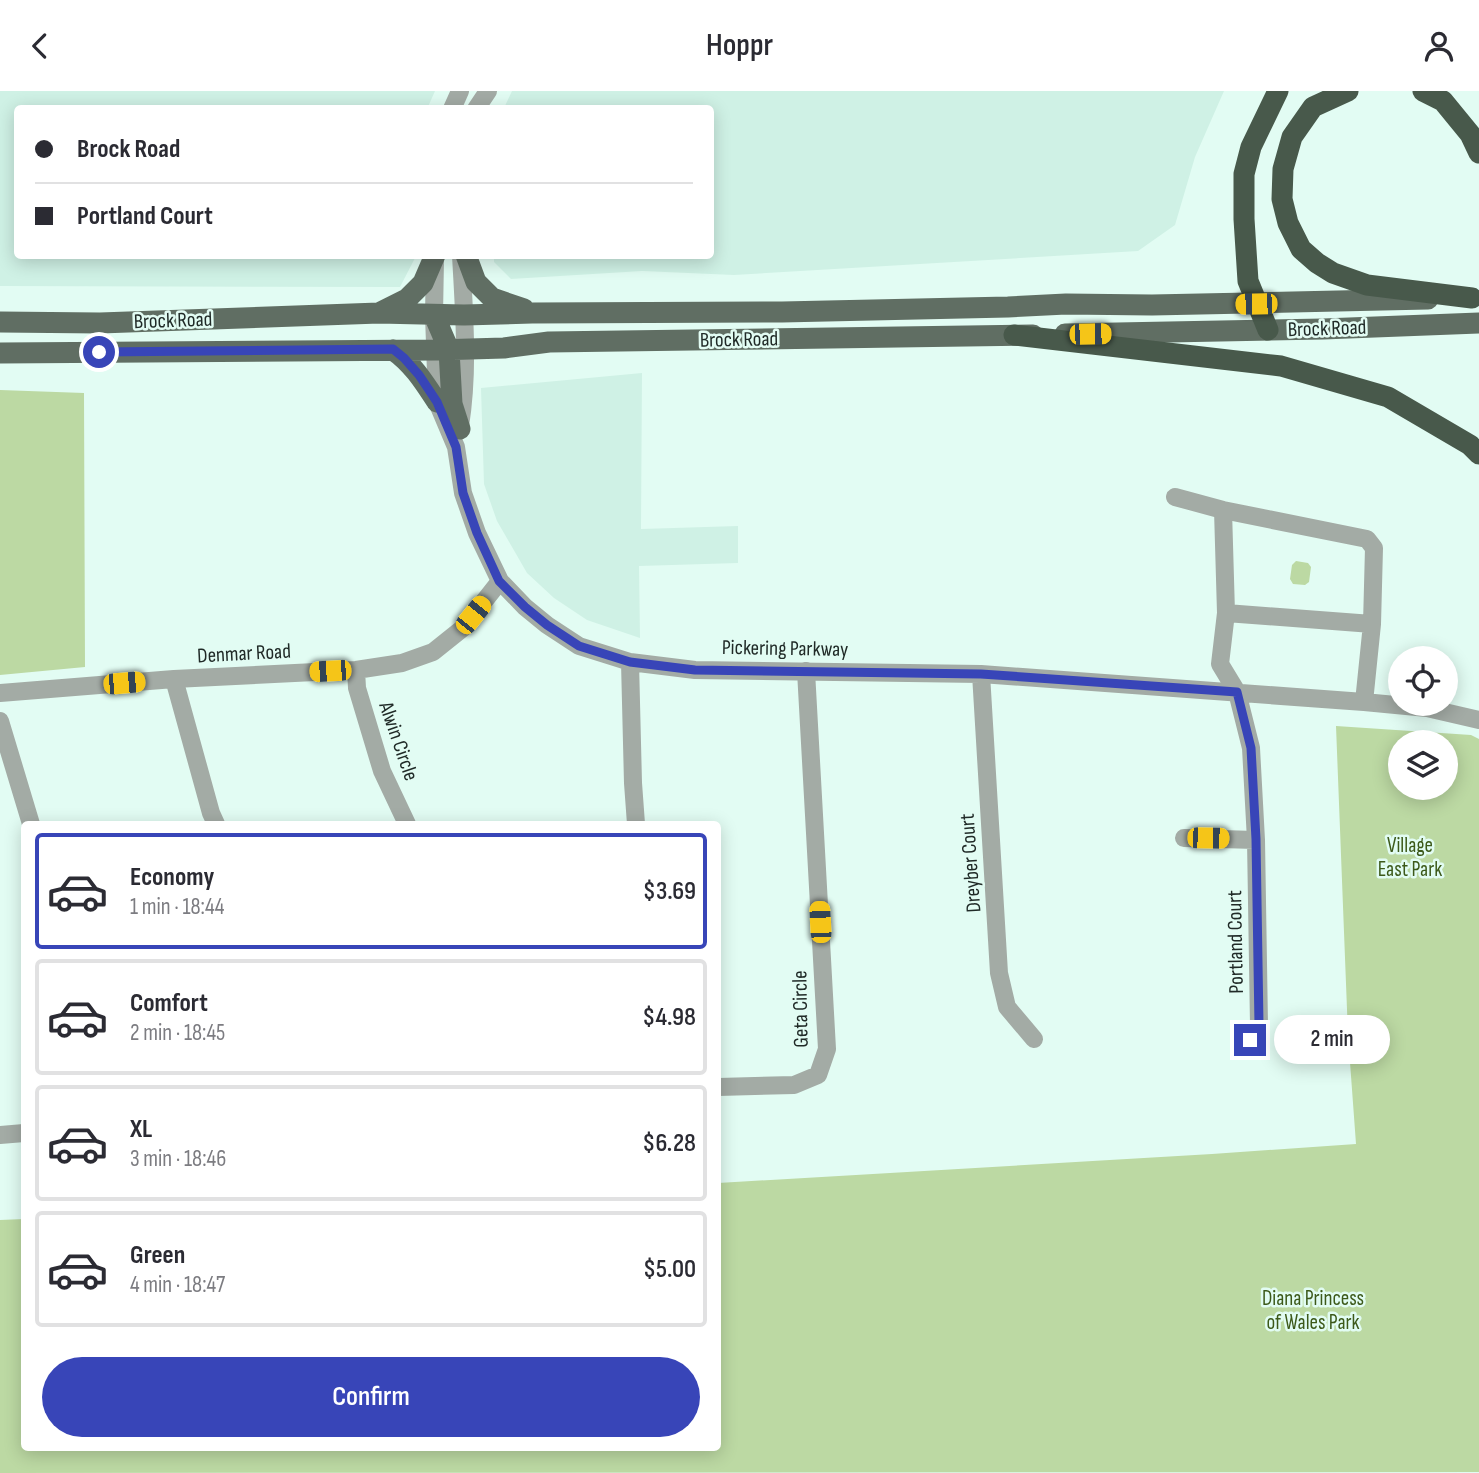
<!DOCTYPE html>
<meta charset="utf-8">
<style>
:root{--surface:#fff;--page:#f7f7f7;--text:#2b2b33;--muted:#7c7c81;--line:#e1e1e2;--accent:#3845b8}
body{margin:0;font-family:"Sofia Sans Condensed",sans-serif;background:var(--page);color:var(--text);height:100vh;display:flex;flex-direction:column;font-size:26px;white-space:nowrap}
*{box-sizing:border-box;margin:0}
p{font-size:23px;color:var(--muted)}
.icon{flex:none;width:38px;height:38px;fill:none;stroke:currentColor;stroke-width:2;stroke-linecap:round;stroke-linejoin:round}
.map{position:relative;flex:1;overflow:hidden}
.details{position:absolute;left:21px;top:730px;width:700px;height:630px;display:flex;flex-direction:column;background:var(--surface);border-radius:7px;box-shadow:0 4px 18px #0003}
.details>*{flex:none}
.guide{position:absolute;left:14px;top:14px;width:700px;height:154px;border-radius:7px;box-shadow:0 4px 18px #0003;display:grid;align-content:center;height:154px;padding:0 21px;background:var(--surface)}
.buttons{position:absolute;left:1388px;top:555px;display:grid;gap:14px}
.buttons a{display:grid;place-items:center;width:70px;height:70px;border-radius:50%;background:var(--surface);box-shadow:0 4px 18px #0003;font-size:35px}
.end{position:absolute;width:32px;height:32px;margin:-16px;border:9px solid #3845b8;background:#fff;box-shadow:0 0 0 4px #fff}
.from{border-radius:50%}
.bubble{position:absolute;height:49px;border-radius:24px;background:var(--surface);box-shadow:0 4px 18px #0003;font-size:23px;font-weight:600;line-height:49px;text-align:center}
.car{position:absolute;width:21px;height:42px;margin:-21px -10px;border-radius:9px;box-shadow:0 0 5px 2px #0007;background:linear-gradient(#f5c518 24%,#345 0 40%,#f5c518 0 76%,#345 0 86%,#f5c518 0)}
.guide b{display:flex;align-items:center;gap:24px;height:66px;font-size:26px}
.guide b+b{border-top:2px solid var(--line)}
.guide i{width:18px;height:18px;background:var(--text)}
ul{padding:12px 0 0;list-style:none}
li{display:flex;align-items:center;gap:21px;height:116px;margin:0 14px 10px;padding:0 7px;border:4px solid var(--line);border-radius:7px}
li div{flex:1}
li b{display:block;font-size:26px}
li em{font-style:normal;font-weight:600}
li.selected{border-color:var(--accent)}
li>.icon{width:63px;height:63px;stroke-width:1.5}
.button{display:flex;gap:14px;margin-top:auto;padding:14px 21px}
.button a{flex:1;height:80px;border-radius:42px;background:var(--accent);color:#fff;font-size:28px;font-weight:600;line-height:80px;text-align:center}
header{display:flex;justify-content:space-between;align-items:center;height:91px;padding:0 21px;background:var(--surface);font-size:32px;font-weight:600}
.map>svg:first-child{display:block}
</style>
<header><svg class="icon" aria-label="back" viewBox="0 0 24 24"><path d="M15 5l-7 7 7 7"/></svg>Hoppr<svg class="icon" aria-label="person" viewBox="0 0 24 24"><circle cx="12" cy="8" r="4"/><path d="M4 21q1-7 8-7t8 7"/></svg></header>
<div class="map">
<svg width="1479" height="1382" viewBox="0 0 1479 1382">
<rect width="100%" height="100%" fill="#e2fcf3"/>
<path fill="#cff1e5" d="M0,0H435L427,18H18V164H414L415,167L400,196L0,195Z
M512,0H1224L1195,66L1175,134L1138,160L734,184L642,180L511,188L494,171V165L710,164V18L504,17Z
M642,282L641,438L738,435V472L639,475L640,547L587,529L554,507L527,482L497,430L484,393L481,297Z"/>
<path fill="#bcd9a3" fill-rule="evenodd" d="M0,299L84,302L85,576L0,584Z
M1296,470L1308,472L1311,476L1309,491L1305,494L1293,493L1290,488L1292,474Z
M1336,635L1471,644L1479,648V1381L0,1382V1129L24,1128V1356H718V1092L1212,1063L1356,1053L1348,944ZM1400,651H1446V696H1400Z"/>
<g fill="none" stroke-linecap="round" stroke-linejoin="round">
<path stroke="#a3aba5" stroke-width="18" d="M452,18L460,0
M476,18L488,0
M435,168L434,224L437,311L456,356L463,402L477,442L500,490L525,516L547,534L579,555L630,571L695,579L981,583L1364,611L1427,617L1479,629
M460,335C469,279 464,221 461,164
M1175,406L1223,419L1367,448L1374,457L1372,533L1226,522
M1223,419L1226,522L1220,573L1237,601L1251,657L1256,749L1259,934L1250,949
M630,571L633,692L636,733
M356,579L357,597L382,680L407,733
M981,583L999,882L1007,916L1034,948
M174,588L211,722L216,733
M0,602L174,588L356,579L402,572L433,561L463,537L500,490
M1364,611L1372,533
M0,630L31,733
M1184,747L1256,749
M718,996L794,994L818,984L827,958L806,580
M0,1044L24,1042"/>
<path stroke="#606e63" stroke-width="21" d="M466,164L476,191L492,207L524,218
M381,221L407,208L423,192L435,164
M434,224L449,259L452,313L460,338
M0,231L100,232L379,222L464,224L532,222L782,221L1008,216L1066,213L1152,214L1428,208
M1065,243L1323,238L1479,232
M393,259C412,272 424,291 437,311
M0,262L436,259L504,257L549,251L1033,244"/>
<path stroke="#48594b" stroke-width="21" d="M1348,0L1313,16L1292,46L1283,78L1282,108L1288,132L1301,158L1317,172L1333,182L1367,194L1472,207
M1423,0L1443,10L1470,43L1479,62
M1268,239L1248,190L1244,128V83L1251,56L1278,0
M1014,244L1281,275L1388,306L1470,354L1479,363"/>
</g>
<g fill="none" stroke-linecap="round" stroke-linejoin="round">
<path stroke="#3845b8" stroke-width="9" d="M99,261L393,258L404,267L419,284L437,311L456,356L463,402L477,442L499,490L525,516L547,534L579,555L630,571L695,579L981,583L1237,601L1251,657L1256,748L1259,934L1250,949"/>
</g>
<g text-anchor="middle" stroke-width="5" stroke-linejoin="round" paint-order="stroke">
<g font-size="21" fill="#202a27" stroke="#e2fcf3">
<text transform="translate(173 229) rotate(-2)" y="7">Brock Road</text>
<text transform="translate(1327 237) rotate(-2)" y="7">Brock Road</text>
<text transform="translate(739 248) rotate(-1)" y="7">Brock Road</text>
<text transform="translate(785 557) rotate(1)" y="7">Pickering Parkway</text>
<text transform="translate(244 562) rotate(-3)" y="7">Denmar Road</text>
<text transform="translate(399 650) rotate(71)" y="7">Alwin Circle</text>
<text transform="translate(970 772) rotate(-94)" y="7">Dreyber Court</text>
<text transform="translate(1235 851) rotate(-91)" y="7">Portland Court</text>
<text transform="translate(800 918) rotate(-91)" y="7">Geta Circle</text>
</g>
<g font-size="21" fill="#3c5919" stroke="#e2fcf3">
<text x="1410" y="761">Village<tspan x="1410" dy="24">East Park</tspan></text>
<text x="1313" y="1214">Diana Princess<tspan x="1313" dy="24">of Wales Park</tspan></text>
</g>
</g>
</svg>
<div class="buttons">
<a><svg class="icon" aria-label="locate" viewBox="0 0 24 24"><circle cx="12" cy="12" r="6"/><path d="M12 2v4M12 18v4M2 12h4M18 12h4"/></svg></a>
<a><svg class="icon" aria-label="layers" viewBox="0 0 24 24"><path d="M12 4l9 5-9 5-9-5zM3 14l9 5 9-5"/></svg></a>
</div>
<i class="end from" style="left:99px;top:261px"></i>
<i class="end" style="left:1250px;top:949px"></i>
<div class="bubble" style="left:1274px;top:924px;width:116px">2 min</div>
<i class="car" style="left:1256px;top:213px;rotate:269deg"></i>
<i class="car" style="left:1090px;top:243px;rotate:89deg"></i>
<i class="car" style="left:473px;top:524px;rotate:39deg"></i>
<i class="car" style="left:330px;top:580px;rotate:267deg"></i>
<i class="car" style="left:124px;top:592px;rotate:85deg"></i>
<i class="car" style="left:1208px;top:747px;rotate:91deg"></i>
<i class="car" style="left:820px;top:831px;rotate:357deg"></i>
<div class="guide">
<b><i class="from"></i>Brock Road</b>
<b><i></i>Portland Court</b>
</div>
<section class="details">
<ul>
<li class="selected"><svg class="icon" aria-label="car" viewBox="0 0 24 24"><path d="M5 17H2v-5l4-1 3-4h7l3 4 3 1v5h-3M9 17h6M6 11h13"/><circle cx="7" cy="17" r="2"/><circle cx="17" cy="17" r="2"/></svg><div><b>Economy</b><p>1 min · 18:44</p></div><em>$3.69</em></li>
<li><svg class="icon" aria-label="car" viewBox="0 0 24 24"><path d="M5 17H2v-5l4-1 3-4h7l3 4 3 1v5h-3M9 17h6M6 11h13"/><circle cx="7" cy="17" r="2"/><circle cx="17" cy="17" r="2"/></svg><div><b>Comfort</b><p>2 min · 18:45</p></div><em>$4.98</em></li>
<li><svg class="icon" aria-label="car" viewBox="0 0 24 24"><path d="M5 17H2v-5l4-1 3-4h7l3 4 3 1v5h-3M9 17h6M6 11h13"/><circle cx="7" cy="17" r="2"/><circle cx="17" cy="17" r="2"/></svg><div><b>XL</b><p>3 min · 18:46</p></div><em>$6.28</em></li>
<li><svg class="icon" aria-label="car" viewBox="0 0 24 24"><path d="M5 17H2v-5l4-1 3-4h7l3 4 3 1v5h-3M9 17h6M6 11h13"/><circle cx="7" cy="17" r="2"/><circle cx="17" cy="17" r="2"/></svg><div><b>Green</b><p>4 min · 18:47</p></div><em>$5.00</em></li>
</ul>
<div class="button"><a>Confirm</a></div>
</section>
</div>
